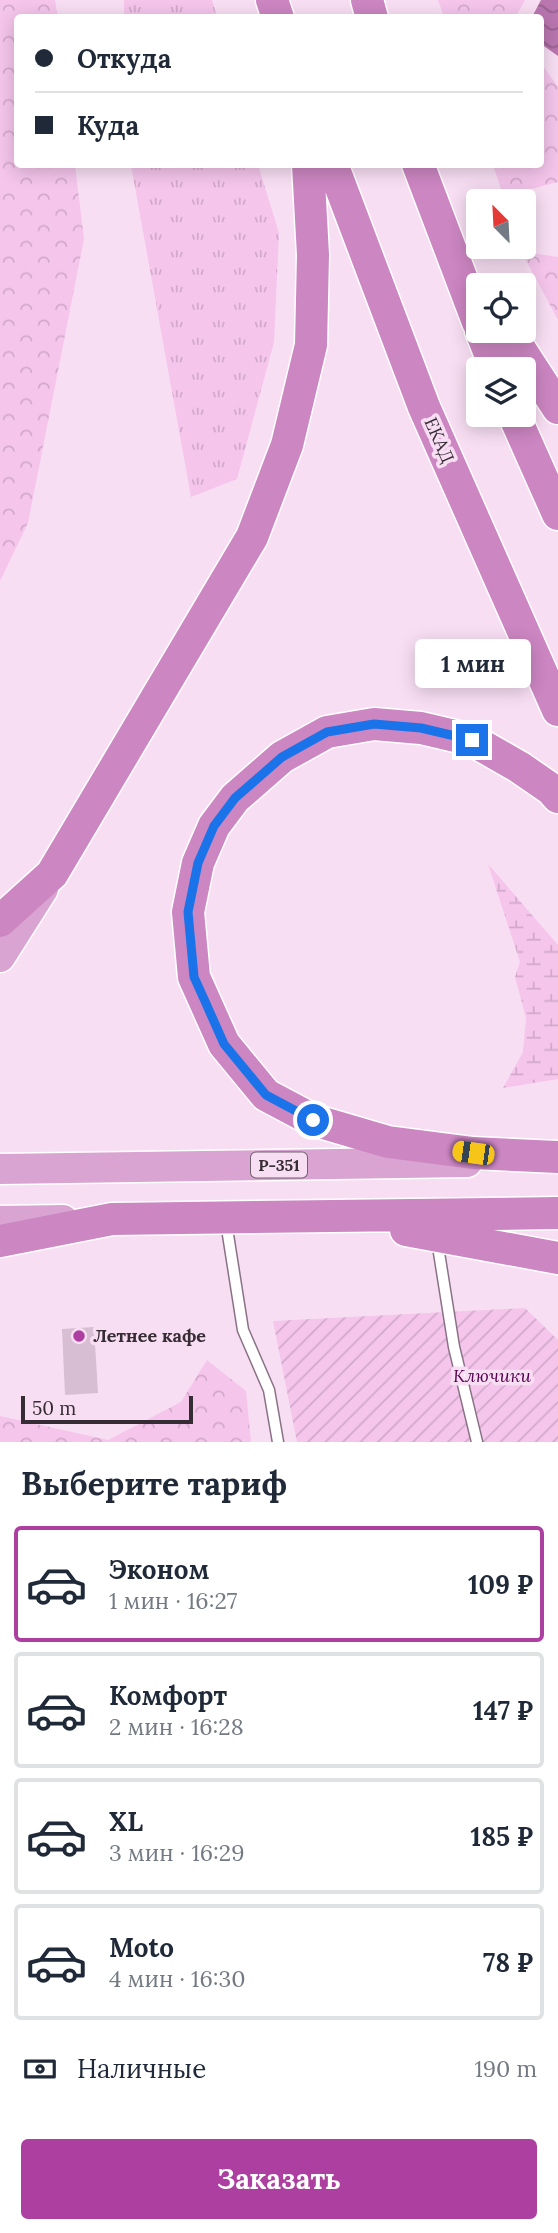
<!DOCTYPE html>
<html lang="ru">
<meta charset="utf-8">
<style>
:root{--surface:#fff;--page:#f6f6f7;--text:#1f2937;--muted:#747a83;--line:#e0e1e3;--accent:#ac3f9f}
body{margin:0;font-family:Lora,serif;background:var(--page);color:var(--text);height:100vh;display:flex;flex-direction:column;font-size:26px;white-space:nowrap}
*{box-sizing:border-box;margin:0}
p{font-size:23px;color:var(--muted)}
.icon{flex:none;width:38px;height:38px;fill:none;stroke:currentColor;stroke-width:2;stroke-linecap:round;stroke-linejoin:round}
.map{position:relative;height:1442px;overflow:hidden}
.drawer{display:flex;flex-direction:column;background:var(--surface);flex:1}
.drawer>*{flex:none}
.hud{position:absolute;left:14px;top:14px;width:530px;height:154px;border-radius:7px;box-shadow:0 4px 18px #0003;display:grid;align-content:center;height:154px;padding:0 21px;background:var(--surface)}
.needle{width:46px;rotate:336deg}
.buttons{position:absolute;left:466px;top:189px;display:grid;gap:14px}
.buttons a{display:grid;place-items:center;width:70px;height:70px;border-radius:7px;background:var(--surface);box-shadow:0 4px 18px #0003;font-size:35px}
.scale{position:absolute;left:21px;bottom:18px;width:172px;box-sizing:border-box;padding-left:7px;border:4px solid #362c34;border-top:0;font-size:19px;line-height:24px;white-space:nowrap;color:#362c34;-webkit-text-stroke:5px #f8def3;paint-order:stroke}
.end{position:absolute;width:32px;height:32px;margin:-16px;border:9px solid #1a73e8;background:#fff;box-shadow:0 0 0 4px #fff}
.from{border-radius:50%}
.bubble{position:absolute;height:49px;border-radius:7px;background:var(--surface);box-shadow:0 4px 18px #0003;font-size:23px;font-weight:700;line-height:49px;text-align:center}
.car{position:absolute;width:21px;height:42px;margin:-21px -10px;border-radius:9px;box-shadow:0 0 5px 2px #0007;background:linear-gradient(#f5c518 24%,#345 0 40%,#f5c518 0 76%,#345 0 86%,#f5c518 0)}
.hud b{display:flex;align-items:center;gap:24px;height:66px;font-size:26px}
.hud b+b{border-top:2px solid var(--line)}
.hud i{width:18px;height:18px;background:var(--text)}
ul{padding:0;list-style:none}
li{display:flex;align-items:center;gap:21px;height:116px;margin:0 14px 10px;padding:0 7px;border:4px solid var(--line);border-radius:7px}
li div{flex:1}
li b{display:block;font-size:26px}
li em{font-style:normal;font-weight:700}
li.selected{border-color:var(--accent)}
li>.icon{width:63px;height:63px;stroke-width:1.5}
h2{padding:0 21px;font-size:32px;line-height:84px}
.pay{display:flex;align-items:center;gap:18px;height:77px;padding:0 21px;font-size:26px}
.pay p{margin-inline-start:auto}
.primary-button{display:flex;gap:14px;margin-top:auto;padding:14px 21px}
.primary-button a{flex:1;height:80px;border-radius:7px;background:var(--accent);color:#fff;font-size:28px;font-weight:700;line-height:80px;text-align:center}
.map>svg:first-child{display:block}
</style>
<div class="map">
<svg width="558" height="1442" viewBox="0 0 558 1442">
<defs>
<pattern id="grass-tufts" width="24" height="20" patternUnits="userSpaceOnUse" patternTransform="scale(1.75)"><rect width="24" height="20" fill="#f5c5ec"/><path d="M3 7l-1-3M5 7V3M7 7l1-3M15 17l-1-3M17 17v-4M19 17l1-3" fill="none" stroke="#d3a9cb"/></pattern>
<pattern id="forest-crowns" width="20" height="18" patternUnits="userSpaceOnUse" patternTransform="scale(1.75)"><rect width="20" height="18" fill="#f5c5ec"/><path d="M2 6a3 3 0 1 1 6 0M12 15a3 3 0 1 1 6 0" fill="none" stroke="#d3a9cb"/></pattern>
<pattern id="wetland-marsh" width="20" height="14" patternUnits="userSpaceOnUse" patternTransform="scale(1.75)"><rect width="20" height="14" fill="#f5c5ec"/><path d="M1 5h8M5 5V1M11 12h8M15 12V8" fill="none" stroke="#d3a9cb"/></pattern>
<pattern id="garden-furrows" width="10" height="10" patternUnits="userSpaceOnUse" patternTransform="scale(1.75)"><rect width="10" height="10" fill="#f5c5ec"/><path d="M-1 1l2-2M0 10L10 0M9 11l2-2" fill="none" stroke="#d3a9cb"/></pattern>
<pattern id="water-waves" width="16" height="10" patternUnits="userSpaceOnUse" patternTransform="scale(1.75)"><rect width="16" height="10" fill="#b976af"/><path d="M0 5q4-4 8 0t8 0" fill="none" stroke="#97618f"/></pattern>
</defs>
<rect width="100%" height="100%" fill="#f8def3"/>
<path fill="url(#grass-tufts)" d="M124,0H212L217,17H124Z
M131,165H258L279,233L274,342L237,479L191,497Z"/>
<path fill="url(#forest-crowns)" d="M0,0H55L58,17L18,18V164L75,165L84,239L28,523L0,581Z
M438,0H525L515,18L444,17Z
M541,63L558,87V182L504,196L505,201L493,165L541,164Z
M523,235L532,253L558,257V320L520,249V247H523Z
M207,1360L246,1391L251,1442H0V1416L108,1440L181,1402Z"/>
<path fill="url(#wetland-marsh)" d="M488,864L558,945V1079L503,1088L523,1052L526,1018L515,977L520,962Z"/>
<path fill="url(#garden-furrows)" d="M525,1308L558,1340V1442H297L273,1321Z"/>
<path fill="url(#water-waves)" d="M541,0H558V56L541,44V18L532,17Z"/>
<path fill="#d7bed2" d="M94,1327L98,1393L65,1395L62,1329Z"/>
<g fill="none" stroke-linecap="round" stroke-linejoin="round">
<g stroke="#897285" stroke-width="13">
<path id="service" d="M226,1222L243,1330L269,1390L278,1442
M437,1240L454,1347L477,1442"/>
</g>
<g stroke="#fff" stroke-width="33">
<path id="primary" d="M0,957L43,889
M0,1169L467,1162
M0,1221L63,1220"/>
</g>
<g stroke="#fff" stroke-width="35">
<path id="trunk" d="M272,0L278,18
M367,0L372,18
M332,164L424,407L558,710
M418,164L478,322
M481,331L496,369
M508,331L558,408
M514,415L558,514
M558,797L551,789L519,767L472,740L421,728L374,724L327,732L282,757L235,798L214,826L198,863L188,912L194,977L224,1044L266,1095L313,1120L388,1142L473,1153L558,1157
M0,921L52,874L252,537L287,445L311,345L313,255L308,164
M406,1230L558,1258
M0,1241L112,1219L558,1213"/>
</g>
<use href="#service" stroke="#fff" stroke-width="10"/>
<use href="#primary" stroke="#d9a4d1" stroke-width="30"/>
<use href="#trunk" stroke="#cc86c2" stroke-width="32"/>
</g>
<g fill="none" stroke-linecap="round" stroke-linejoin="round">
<path stroke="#1a73e8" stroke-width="9" d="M313,1120L266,1095L224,1044L204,999L194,977L188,912L198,863L214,826L235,798L282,757L327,732L374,724L421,728L472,740"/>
</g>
<circle fill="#ac3f9f" stroke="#f8def3" stroke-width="2.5" cx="79" cy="1336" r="7"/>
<g text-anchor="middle" stroke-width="7" stroke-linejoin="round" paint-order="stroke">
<rect fill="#f8def3" stroke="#70616d" stroke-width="2" x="251" y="1152.5" width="56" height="25" rx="5"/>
<g font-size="16" font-weight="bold" fill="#362c34">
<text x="279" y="1171">Р-351</text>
</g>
<g font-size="18" fill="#362c34" stroke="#f8def3">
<text transform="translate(439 440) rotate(66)" y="6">ЕКАД</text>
</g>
<g font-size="18" font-weight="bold" fill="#362c34" stroke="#f8def3" text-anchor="start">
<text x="93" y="1342">Летнее кафе</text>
</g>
<g font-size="18" font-style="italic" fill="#56004f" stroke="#f8def3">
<text x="492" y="1382">Ключики</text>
</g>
</g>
</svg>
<div class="buttons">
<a><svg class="needle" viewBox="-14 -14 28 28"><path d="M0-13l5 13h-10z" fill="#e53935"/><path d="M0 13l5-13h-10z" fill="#747a83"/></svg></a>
<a><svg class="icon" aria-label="locate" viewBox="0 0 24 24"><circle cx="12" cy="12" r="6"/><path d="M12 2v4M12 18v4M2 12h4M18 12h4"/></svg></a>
<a><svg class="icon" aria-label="layers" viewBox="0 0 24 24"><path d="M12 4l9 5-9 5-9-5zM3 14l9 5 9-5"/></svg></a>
</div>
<div class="scale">50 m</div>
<i class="end from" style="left:313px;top:1120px"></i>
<i class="end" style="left:472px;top:740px"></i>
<div class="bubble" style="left:415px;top:639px;width:116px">1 мин</div>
<i class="car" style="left:473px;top:1153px;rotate:278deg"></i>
<div class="hud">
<b><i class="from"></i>Откуда</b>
<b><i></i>Куда</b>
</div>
</div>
<section class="drawer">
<h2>Выберите тариф</h2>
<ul>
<li class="selected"><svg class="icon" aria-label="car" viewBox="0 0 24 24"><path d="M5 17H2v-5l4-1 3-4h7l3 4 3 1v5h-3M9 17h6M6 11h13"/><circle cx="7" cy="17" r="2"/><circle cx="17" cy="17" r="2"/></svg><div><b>Эконом</b><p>1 мин · 16:27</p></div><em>109 ₽</em></li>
<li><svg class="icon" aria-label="car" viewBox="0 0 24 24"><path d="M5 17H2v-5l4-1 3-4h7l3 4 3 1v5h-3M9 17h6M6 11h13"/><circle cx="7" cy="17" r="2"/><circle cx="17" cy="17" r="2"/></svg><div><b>Комфорт</b><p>2 мин · 16:28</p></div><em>147 ₽</em></li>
<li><svg class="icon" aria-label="car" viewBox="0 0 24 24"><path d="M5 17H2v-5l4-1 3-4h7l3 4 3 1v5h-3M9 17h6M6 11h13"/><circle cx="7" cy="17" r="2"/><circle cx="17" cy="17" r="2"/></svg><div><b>XL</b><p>3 мин · 16:29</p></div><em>185 ₽</em></li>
<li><svg class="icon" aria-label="car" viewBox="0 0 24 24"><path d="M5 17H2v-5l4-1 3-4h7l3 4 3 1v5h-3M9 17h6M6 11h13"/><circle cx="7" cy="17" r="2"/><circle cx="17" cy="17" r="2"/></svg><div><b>Moto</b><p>4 мин · 16:30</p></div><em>78 ₽</em></li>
</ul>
<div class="pay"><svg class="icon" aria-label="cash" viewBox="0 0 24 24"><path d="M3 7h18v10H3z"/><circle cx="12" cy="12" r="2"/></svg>Наличные<p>190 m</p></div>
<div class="primary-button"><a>Заказать</a></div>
</section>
